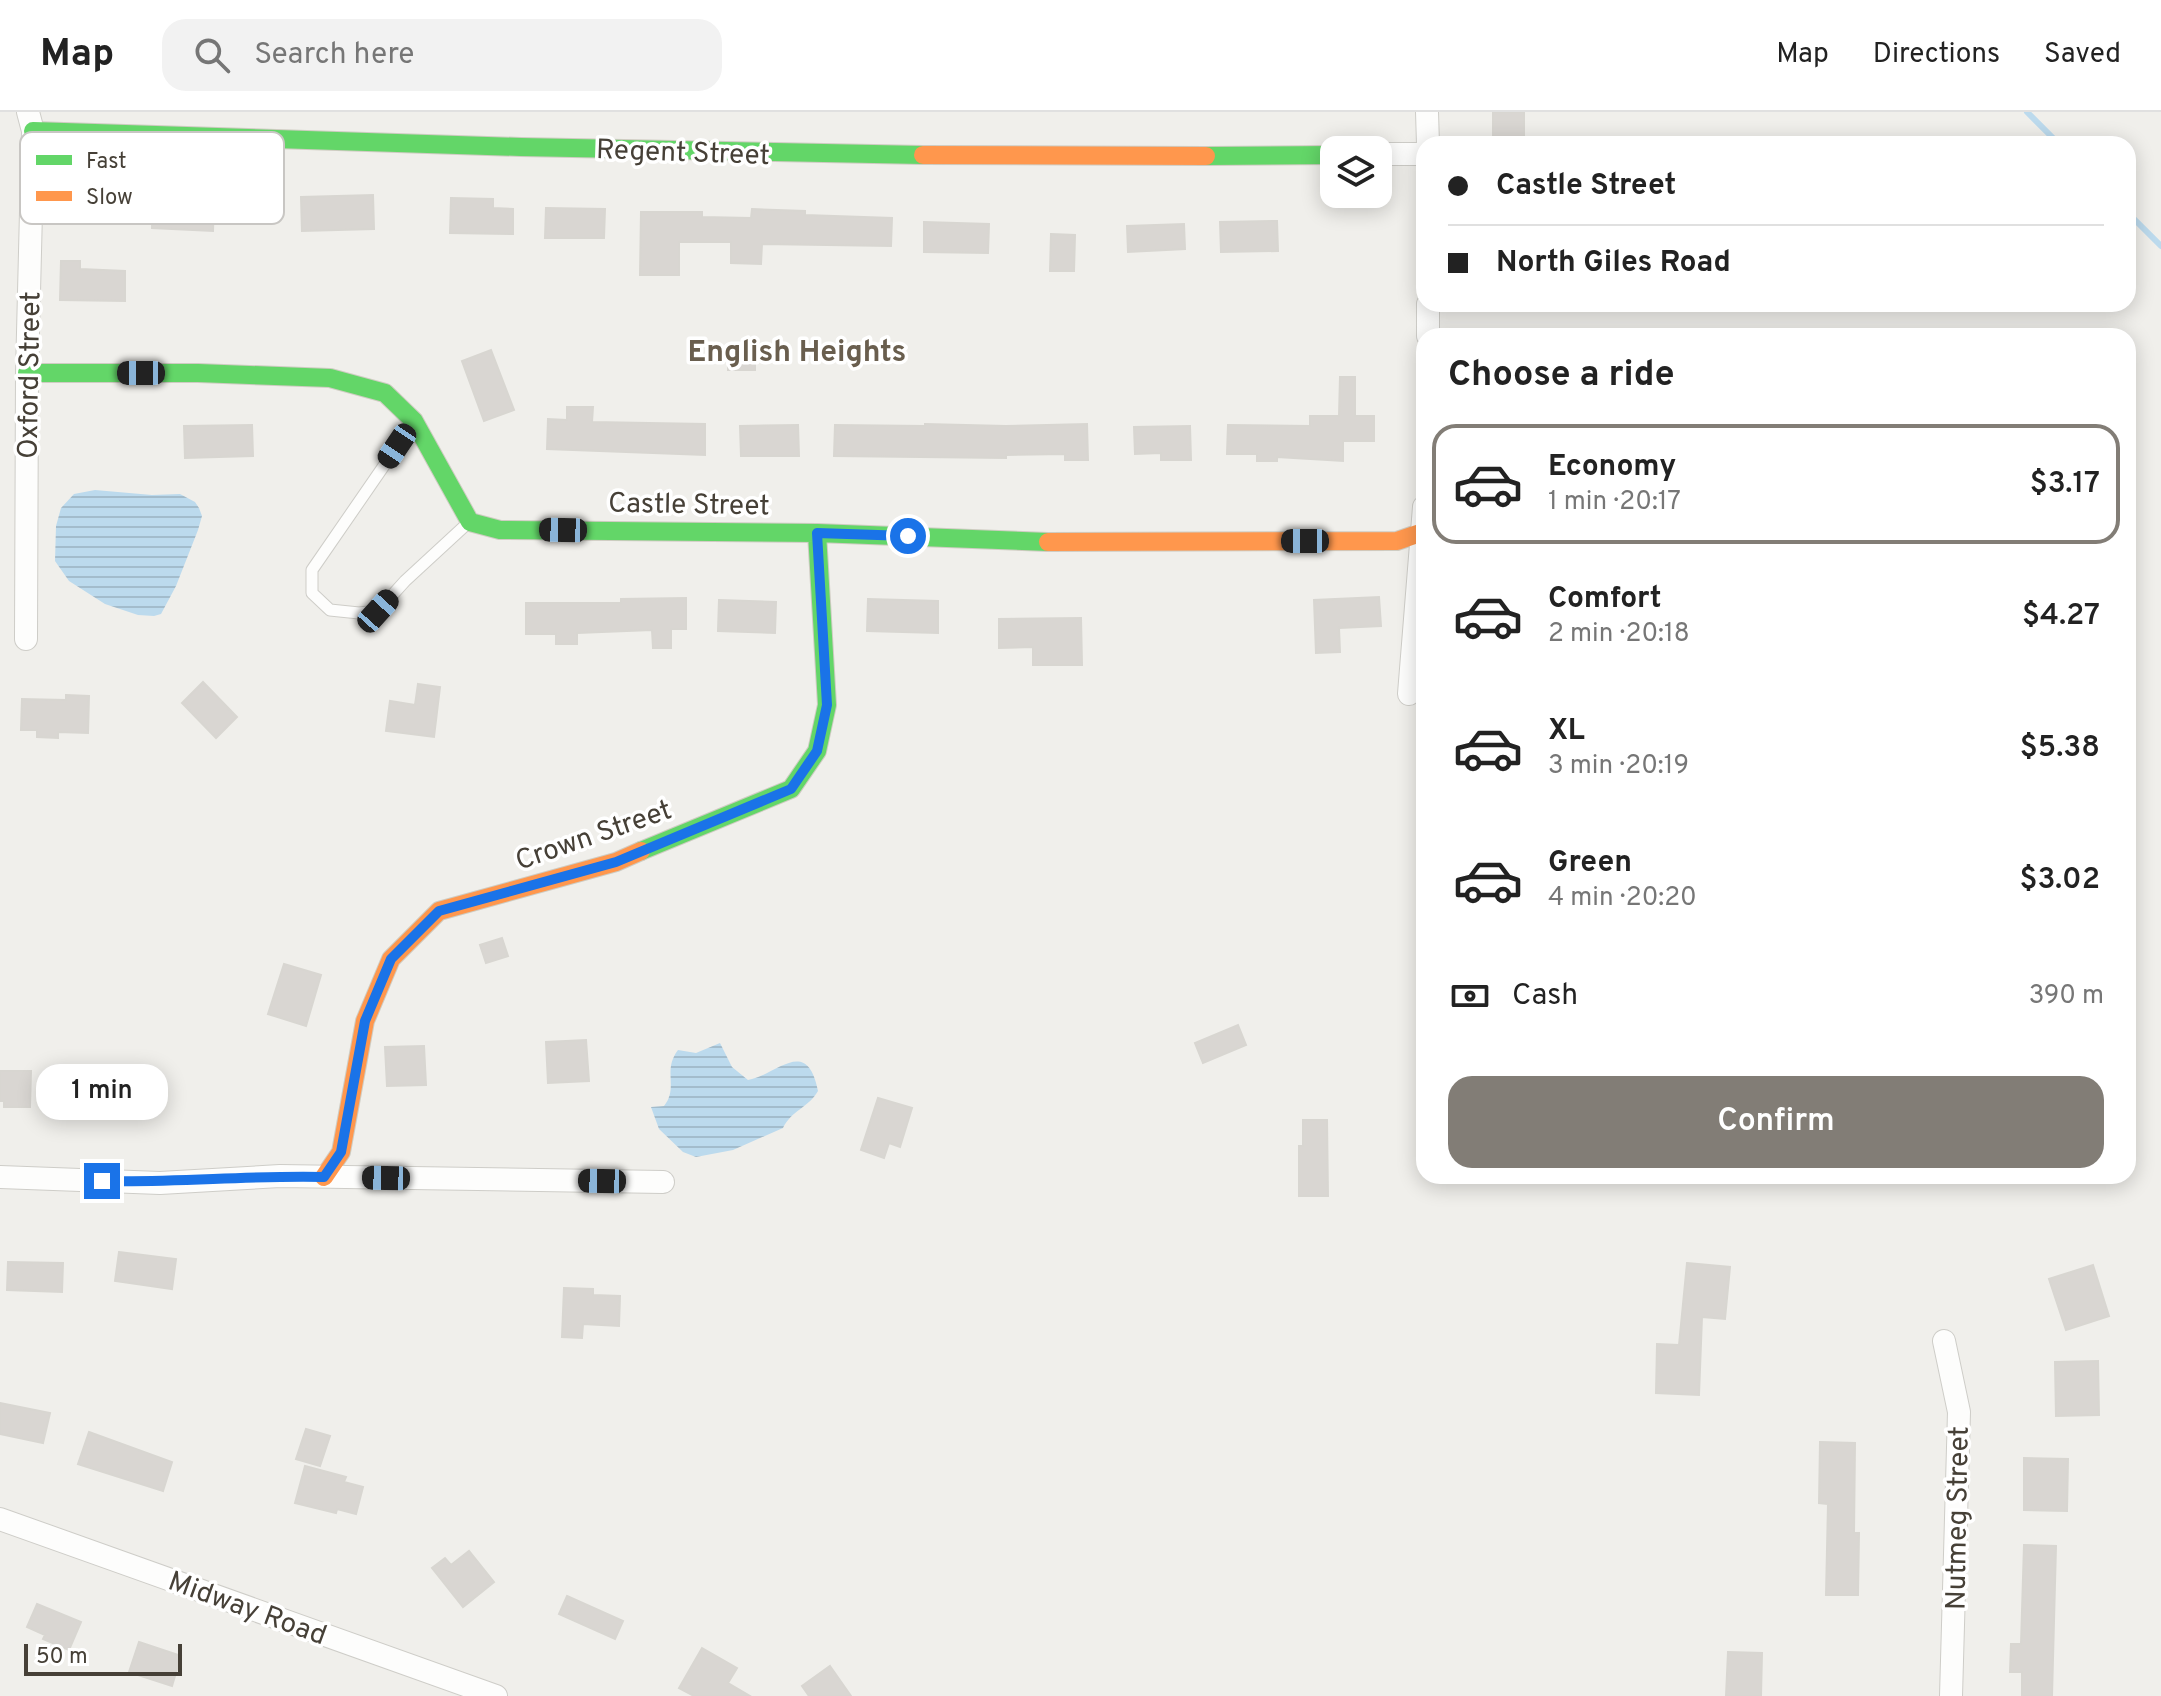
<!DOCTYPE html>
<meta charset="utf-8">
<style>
:root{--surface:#fff;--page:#f2f2f2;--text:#222;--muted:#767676;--line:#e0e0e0;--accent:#827d76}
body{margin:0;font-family:Overpass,sans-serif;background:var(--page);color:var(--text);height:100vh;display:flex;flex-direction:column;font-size:30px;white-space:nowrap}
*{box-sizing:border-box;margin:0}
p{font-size:26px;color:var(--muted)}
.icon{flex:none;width:44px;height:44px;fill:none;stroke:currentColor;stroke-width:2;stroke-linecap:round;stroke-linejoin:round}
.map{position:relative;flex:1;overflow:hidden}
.drawer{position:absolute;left:1416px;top:216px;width:720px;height:856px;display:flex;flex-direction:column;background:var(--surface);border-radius:24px;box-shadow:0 4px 20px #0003}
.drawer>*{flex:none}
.banner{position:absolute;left:1416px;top:24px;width:720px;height:176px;border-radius:24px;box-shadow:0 4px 20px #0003;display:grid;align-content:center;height:176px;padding:0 32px;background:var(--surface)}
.fabs{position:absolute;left:1320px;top:24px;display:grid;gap:16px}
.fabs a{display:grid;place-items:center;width:72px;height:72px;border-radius:16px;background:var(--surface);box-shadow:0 4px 20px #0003;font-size:40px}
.scale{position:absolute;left:24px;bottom:20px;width:158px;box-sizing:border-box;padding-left:8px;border:4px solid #464037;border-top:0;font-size:22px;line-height:28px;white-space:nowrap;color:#464037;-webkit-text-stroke:6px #fff;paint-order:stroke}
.end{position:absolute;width:36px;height:36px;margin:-18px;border:10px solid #1a73e8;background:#fff;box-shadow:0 0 0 4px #fff}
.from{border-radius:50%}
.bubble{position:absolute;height:56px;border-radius:24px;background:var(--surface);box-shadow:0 4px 20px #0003;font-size:26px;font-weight:600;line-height:56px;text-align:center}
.car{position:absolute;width:24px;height:48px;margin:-24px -12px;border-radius:10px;box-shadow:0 0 6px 2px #0007;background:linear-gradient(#222 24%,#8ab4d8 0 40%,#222 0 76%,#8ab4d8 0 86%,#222 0)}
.banner b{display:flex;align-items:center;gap:28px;height:76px;font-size:30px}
.banner b+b{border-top:2px solid var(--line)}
.banner i{width:20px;height:20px;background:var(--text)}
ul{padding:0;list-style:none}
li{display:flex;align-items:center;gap:24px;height:120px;margin:0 16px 12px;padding:0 16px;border:4px solid transparent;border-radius:24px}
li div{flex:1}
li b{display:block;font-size:30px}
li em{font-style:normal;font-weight:600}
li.on{border-color:var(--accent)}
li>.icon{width:72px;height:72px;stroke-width:1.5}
h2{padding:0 32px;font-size:36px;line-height:96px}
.pay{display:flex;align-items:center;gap:20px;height:88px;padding:0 32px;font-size:30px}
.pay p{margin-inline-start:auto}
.button{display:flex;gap:16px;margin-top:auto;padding:16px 32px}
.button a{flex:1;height:92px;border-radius:24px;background:var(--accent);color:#fff;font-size:32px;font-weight:600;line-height:92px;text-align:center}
header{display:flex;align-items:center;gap:48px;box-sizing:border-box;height:112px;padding:0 40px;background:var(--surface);border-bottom:2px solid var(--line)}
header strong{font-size:38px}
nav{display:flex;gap:44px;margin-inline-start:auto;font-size:28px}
.search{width:560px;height:72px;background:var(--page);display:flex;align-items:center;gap:20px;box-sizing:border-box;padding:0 28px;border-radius:24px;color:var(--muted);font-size:30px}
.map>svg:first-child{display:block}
</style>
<header>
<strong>Map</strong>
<div class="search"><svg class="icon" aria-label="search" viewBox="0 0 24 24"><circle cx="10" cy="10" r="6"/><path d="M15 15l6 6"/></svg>Search here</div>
<nav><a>Map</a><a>Directions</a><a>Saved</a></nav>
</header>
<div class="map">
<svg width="2161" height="1584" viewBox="0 0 2161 1584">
<defs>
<pattern id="water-rules" width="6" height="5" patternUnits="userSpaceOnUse" patternTransform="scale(2)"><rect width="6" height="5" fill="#bcdaed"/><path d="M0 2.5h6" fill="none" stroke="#a3bccc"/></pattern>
</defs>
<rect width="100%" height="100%" fill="#f0efeb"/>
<path fill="url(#water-rules)" d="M95,378L152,383L180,382L195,390L199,396L202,404L198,418L176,474L161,502L154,504L138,503L105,492L69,469L55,449L56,414L61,396L74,382Z
M720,931L732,955L748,968C777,963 807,923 818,979C809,995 791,999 783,1016L733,1038L696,1045L683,1040L659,1017L651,995L664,994C679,975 662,959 678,938L696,941Z"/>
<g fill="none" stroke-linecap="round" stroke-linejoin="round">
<path stroke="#bcdaed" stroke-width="6" d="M2027,0L2059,32
M2128,101L2161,134"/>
</g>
<path fill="#d9d6d2" stroke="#d8d6d1" stroke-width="2" d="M1493,0H1524V32H1493Z
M373,83L374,117L302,119L301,85Z
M153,84L214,86L213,119L152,116Z
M451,86L493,87V96L513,97V122L450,121Z
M546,96L605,97L604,126H545Z
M752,97L805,99V103L892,106L891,134L762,132L761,152L731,151V130H679V163H640L641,100H702V105L751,106Z
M1277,109L1278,139L1221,140L1220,110Z
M924,110L989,112L988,141L924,140Z
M1184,112L1185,137L1128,140L1127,114Z
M1051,122L1075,123L1074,159H1050Z
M61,149H80V157L125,159V189L60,188Z
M728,234L755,235V258H728Z
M491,238L514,298L484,309L462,249Z
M1340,265H1355V304H1374V329H1343V349L1277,345V349H1257V342H1227L1228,313L1310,314V304H1339Z
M567,295H593L592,310L705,312V343L547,337L548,307L567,308Z
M925,312L1006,314L1087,312L1088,348H1065V342L1006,343V346L834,344L835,313L925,314Z
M252,313L253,344L185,346L184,314Z
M798,313L799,344H741L740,314Z
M1190,314L1191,348H1161V341L1135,342L1134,315Z
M1379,485L1381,514L1339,516L1340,540L1316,541L1314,488Z
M686,486V517H671V536H653L652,518L577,521V532H556V522H526V491H621V487Z
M868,487L938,489V521L867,519Z
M719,488L776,490L775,521L718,519Z
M1081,506L1082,553H1033V535L999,536V507Z
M203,570L237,605L216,626L182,591Z
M418,572L440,575L434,625L386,619L390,589L415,593Z
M66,583L89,584L88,621L58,620V626L37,625V618H21L22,587L66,588Z
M502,826L508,844L486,851L480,833Z
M284,852L321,863L306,914L268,902Z
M1238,913L1246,933L1203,951L1195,931Z
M586,928L589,969L548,971L546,930Z
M424,934L426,973L387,974L385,935Z
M0,959H31L30,995H4V989H0Z
M878,986L912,996L900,1035L889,1031L884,1046L861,1038Z
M1303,1008H1327L1328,1084H1299V1034H1303Z
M119,1140L176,1147L172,1177L115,1169Z
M8,1150L63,1151L62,1180L7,1178Z
M1687,1151L1730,1155L1725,1207L1702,1205L1699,1283L1656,1281L1657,1232L1679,1233Z
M2093,1153L2109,1204L2066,1218L2049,1167Z
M564,1176L593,1177V1183L620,1184L619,1214L583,1212L582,1226L562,1225Z
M2098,1249L2099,1303L2056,1304L2055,1250Z
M0,1291L50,1301L43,1331L0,1322Z
M306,1317L330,1324L320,1354L296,1347Z
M89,1320L172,1350L163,1379L78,1352Z
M1820,1330L1855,1331L1854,1421H1859L1858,1483H1826L1828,1392L1819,1391Z
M2024,1346L2068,1347L2067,1399L2024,1398Z
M305,1354L346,1365L344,1370L363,1375L356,1402L337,1397L336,1401L295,1391Z
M2024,1433L2056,1434L2052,1584H2022V1560H2010L2011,1532H2021Z
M469,1439L494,1470L463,1495L432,1456L445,1446L451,1453Z
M567,1484L623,1509L615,1527L559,1502Z
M37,1492L81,1510L69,1538L43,1527L45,1523L27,1515Z
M139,1530L181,1544L172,1574L129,1560Z
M702,1536L737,1556L728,1571L750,1584H694L679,1576Z
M1728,1540L1762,1541L1761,1584H1726Z
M830,1554L851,1584H809L802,1574Z"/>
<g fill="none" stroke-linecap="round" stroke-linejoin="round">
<g stroke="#cecdc8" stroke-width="13">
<path id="lane" d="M412,313L312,458V481L330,498L359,501L378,499L405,469L469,410"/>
</g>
<g stroke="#cecdc8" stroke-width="24">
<path id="street" d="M1427,0L1428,32
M1378,42H1424
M1428,224V192
M26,527L27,261L33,19L28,0
M1409,582L1424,395
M0,1065L160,1071L280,1064L663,1070
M1944,1229L1959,1300L1951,1584
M0,1407L496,1584"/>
</g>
<g stroke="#cfccc2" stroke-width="20">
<path id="fast" d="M33,19L521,35L923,43
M1206,44L1334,43
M27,261H198L330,266L385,281L414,309L470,410L500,418L817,421L1048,430
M641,739L791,677L817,639L827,593L817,421"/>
</g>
<g stroke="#cfccc2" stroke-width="20">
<path id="slow" d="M923,43L1206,44
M1048,430L1397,429L1423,420
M324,1065L341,1040L365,909L391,847L439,799L616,750L641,739"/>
</g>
<use href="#lane" stroke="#fdfdfc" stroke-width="11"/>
<use href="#street" stroke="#fdfdfc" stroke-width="22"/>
<use href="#fast" stroke="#63d668" stroke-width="18"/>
<use href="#slow" stroke="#ff974d" stroke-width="18"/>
</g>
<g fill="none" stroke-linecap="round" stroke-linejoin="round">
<path stroke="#1a73e8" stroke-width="10" d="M102,1069C176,1071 250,1063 324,1065L341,1040L365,909L391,847L439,799L616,750L791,677L817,639L827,593L817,421L908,424"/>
</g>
<g text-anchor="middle" stroke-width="7" stroke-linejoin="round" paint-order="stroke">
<g font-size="28" fill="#464037" stroke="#fff">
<text transform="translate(683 39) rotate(2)" y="10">Regent Street</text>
<text transform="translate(28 263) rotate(-89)" y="10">Oxford Street</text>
<text transform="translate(689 391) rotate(1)" y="10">Castle Street</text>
<text transform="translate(593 722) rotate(-19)" y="10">Crown Street</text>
<text transform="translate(1956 1406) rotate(-89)" y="10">Nutmeg Street</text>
<text transform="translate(248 1495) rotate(20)" y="10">Midway Road</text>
</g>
<g font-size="30" font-weight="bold" fill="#695e4e" stroke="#fff">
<text x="797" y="249">English Heights</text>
</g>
</g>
<rect x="20" y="20" width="264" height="92" rx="12" fill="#fff" stroke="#c8c6c3" stroke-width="2"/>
<rect x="36" y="43" width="36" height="10" fill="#63d668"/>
<rect x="36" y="79" width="36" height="10" fill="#ff974d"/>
<g font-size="22" fill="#464037">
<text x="86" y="56">Fast</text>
<text x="86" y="92">Slow</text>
</g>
</svg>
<div class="fabs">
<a><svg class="icon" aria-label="layers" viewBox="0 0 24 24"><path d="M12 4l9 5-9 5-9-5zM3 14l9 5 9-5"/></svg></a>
</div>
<div class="scale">50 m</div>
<i class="end from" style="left:908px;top:424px"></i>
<i class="end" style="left:102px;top:1069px"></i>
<div class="bubble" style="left:36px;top:952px;width:132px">1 min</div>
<i class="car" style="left:141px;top:261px;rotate:270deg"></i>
<i class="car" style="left:397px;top:334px;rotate:214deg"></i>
<i class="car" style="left:563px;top:418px;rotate:271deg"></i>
<i class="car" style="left:1305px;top:429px;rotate:270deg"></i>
<i class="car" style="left:378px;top:499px;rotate:42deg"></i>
<i class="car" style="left:386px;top:1066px;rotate:271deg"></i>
<i class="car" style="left:602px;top:1069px;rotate:271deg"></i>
<div class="banner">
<b><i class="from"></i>Castle Street</b>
<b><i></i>North Giles Road</b>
</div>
<section class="drawer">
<h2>Choose a ride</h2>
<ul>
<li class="on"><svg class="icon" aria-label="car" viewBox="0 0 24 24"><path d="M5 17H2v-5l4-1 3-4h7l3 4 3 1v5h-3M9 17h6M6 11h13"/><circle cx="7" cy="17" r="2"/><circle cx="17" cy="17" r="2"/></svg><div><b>Economy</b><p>1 min · 20:17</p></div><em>$3.17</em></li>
<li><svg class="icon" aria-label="car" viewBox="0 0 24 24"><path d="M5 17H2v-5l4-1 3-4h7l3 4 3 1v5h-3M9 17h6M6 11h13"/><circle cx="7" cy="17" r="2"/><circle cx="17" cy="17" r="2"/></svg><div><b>Comfort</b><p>2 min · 20:18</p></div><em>$4.27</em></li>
<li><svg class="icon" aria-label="car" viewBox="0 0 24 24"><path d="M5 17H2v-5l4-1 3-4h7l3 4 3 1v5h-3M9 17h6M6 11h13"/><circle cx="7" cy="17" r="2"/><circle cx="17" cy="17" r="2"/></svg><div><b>XL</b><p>3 min · 20:19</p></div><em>$5.38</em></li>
<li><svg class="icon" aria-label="car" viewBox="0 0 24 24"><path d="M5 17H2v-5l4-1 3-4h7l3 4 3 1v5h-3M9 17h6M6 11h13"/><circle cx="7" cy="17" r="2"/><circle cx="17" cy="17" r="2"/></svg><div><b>Green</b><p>4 min · 20:20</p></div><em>$3.02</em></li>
</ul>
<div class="pay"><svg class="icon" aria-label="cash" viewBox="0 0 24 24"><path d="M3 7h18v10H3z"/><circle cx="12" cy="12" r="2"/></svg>Cash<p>390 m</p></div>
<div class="button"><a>Confirm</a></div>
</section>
</div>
